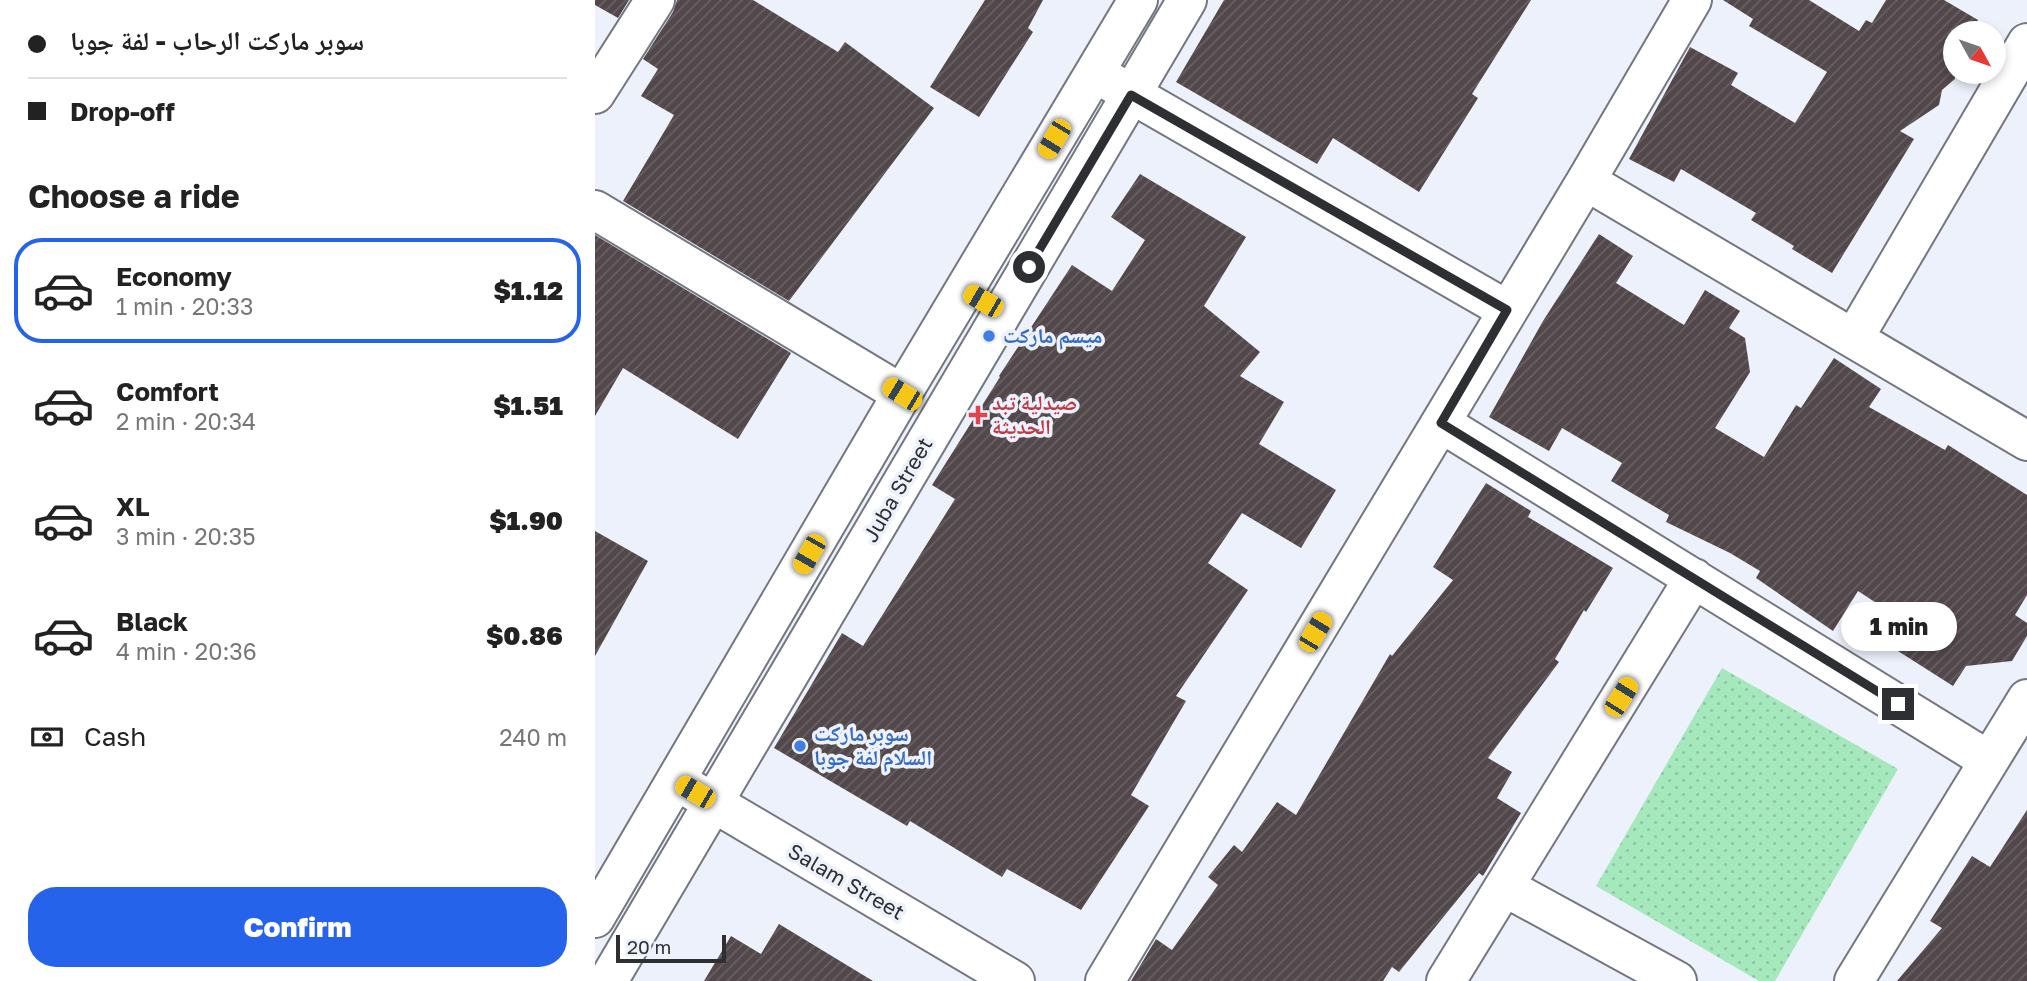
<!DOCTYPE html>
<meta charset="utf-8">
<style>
:root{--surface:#fff;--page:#f2f2f2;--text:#222;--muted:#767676;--line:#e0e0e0;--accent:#2563eb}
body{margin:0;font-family:"Golos Text","Noto Naskh Arabic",sans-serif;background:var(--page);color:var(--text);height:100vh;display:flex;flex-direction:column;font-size:26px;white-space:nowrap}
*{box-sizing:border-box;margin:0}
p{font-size:23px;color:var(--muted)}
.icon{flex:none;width:38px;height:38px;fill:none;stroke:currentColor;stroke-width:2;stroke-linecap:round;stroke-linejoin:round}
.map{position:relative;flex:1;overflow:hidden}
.drawer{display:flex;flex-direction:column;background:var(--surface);width:595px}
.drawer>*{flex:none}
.hud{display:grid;align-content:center;height:154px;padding:0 28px;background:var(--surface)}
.needle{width:46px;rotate:130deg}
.tools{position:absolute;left:1348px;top:21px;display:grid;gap:14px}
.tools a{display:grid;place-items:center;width:63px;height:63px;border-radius:50%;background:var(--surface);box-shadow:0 4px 10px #0003;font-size:35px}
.scale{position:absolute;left:21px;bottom:18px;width:110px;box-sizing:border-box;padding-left:7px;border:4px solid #2d2f32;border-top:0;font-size:19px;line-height:24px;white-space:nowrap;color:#2d2f32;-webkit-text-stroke:5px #edf1fb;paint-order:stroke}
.end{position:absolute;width:32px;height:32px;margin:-16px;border:9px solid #2d2f32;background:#fff;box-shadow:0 0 0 4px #fff}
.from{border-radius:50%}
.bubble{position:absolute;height:49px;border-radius:24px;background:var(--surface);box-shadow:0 4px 10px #0003;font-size:23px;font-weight:800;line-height:49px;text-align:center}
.car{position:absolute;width:21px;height:42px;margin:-21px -10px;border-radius:9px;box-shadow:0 0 5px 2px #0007;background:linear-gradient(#f5c518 24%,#345 0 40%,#f5c518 0 76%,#345 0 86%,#f5c518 0)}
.hud b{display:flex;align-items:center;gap:24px;height:66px;font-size:26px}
.hud b+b{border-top:2px solid var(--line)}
.hud i{width:18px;height:18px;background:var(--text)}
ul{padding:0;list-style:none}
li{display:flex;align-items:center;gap:21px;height:105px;margin:0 14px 10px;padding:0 14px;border:4px solid transparent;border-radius:28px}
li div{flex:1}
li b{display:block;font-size:26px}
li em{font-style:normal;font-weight:800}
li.on{border-color:var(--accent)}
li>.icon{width:63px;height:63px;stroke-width:1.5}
h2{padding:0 28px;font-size:32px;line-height:84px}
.pay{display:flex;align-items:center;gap:18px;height:77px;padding:0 28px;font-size:26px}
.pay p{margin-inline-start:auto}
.button{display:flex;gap:14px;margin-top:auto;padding:14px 28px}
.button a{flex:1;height:80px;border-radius:28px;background:var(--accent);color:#fff;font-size:28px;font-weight:800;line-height:80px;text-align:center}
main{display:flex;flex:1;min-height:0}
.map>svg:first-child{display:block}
</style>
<main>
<section class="drawer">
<div class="hud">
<b><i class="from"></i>سوبر ماركت الرحاب - لفة جوبا</b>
<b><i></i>Drop-off</b>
</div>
<h2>Choose a ride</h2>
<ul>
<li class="on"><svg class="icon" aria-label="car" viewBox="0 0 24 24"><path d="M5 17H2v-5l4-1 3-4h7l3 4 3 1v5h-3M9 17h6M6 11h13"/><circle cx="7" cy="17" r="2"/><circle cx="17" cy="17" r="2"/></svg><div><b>Economy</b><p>1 min · 20:33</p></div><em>$1.12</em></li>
<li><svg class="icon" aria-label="car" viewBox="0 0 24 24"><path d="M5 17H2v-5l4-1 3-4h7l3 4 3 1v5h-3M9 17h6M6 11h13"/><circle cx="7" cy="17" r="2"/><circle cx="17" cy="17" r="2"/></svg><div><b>Comfort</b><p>2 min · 20:34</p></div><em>$1.51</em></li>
<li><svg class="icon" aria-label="car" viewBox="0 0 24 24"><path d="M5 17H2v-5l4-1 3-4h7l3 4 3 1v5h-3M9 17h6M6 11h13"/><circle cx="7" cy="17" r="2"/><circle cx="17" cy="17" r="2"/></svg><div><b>XL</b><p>3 min · 20:35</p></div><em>$1.90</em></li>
<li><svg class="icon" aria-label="car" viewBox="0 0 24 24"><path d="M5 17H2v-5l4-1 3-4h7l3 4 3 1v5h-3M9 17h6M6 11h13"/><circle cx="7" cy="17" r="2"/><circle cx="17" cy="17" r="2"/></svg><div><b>Black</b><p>4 min · 20:36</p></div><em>$0.86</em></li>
</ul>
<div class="pay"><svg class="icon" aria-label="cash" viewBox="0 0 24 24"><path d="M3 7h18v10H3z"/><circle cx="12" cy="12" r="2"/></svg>Cash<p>240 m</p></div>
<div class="button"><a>Confirm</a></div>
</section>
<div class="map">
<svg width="1432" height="981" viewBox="0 0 1432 981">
<defs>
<pattern id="grass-dots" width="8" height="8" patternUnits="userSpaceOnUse" patternTransform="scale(1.75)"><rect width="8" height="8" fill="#a5e8bc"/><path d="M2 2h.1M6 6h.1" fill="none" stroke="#8ec7a2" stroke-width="1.8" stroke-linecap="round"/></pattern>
<pattern id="building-hatch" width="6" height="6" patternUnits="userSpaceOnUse" patternTransform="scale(1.75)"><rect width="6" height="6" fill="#52484b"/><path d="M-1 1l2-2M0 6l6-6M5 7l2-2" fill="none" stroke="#686063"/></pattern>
</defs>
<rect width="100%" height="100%" fill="#edf1fb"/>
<path fill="url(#grass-dots)" d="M1127,668L1303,769L1180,981H1164L1001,886Z"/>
<path fill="url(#building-hatch)" d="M0,0H34L23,18L0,5Z
M82,0H158L243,52L250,42L339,108L194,301L28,201L79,115L46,96L63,69L48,59L78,12Z
M390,0H448L433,28L438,32L384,117L335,87Z
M629,0H936L877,94L883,98L824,192L738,138L722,164L581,82Z
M1128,0H1214L1264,31L1271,20L1277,23L1291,0H1349L1383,20L1376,33H1360V79L1347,90L1344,105L1305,131L1319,139L1237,273L1197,249L1199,246L1156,220L1161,213L1086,169L1079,182L1034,159L1095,47L1143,73L1136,85L1200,123L1232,72L1154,26L1158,19Z
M545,174L651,237L609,306L665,352L645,376L689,402L664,444L741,490L706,548L647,513L613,563L653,590L581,696L591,701L536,795L554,806L486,910L412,869L407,877L315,821L312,826L179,748L247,633L268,646L360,499L337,485L405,377L404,376L477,265L517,291L550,240L516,217Z
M1004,234L1038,256L1021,283L1089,325L1110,290L1145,311L1134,328L1150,338L1155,372L1120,428L1169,457L1201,405L1206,408L1239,358L1286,389L1274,407L1350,450L1353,445L1432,495V595L1420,615L1432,623V636L1417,661L1371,666L1358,686L1303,651L1318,627L1263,591L1238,631L1161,578L1165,571L1135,553L1071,522L1074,515L1016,481L1027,463L967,428L954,451L894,417L948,321Z
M0,235L196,353L143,439L28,368L0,416Z
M891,483L936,511L933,517L1018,568L991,612L989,610L960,659L964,662L893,758L917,772L902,798L926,813L888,876L884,873L804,972L797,967L788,981H536L561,939L577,950L623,885L613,877L639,845L647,852L682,802L701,815L795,654L797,656L858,580L838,567Z
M0,531L53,561L0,656Z
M1432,810V981H1302L1347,928L1335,921L1377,856L1395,867Z
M184,924L278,981H109L136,936L166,954Z"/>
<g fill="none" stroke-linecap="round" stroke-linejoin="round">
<g stroke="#73777f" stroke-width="42">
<path id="minor" d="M514,81L912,310
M0,94L60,0
M991,181L1432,441
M0,210L307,394
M1259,338L1432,43
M846,423L1393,760
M97,790L420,981
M910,887L1082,981
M0,918L307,394L543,0
M13,981L592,0
M510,981L991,181L1097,0
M851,981L1099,578
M1259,981L1432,699"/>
</g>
<use href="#minor" stroke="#fff" stroke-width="38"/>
</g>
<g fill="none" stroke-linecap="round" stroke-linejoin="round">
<path stroke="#2d2f32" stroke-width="9" d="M434,267L536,95L912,310L846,423L1303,704"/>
</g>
<g fill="#3f7fe0" stroke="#edf1fb" stroke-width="2.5">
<circle cx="394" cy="336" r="7"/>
<circle cx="205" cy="746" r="7"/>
</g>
<path fill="#e0444e" stroke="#edf1fb" stroke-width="2.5" d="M379.5 404.5h7v7h7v7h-7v7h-7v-7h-7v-7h7z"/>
<g text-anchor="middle" stroke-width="7" stroke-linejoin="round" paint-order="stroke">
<g font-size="21" font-weight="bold" fill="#366cbe" stroke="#edf1fb" text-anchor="start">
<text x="408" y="343">ميسم ماركت</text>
<text x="219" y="741">سوبر ماركت<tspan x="219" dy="24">السلام لفة جوبا</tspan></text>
</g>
<g font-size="21" font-weight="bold" fill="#be3a42" stroke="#edf1fb" text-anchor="start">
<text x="397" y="410">صيدلية تبد<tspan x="397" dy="24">الحديثة</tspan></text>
</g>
<g font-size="21" fill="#2d2f32" stroke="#edf1fb">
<text transform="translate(303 490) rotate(-60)" y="7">Juba Street</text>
<text transform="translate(251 882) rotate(30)" y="7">Salam Street</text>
</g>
</g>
</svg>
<div class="tools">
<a><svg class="needle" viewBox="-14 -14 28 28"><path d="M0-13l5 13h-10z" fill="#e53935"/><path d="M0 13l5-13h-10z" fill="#767676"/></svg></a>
</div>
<div class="scale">20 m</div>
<i class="end from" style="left:434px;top:267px"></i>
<i class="end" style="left:1303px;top:704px"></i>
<div class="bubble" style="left:1246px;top:602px;width:116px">1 min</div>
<i class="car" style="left:459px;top:139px;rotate:211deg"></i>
<i class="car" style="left:388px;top:301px;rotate:300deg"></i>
<i class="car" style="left:307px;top:394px;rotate:301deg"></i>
<i class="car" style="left:214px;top:554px;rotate:210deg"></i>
<i class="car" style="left:720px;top:632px;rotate:31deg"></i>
<i class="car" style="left:1026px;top:697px;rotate:32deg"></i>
<i class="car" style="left:100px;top:792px;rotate:300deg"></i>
</div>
</main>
